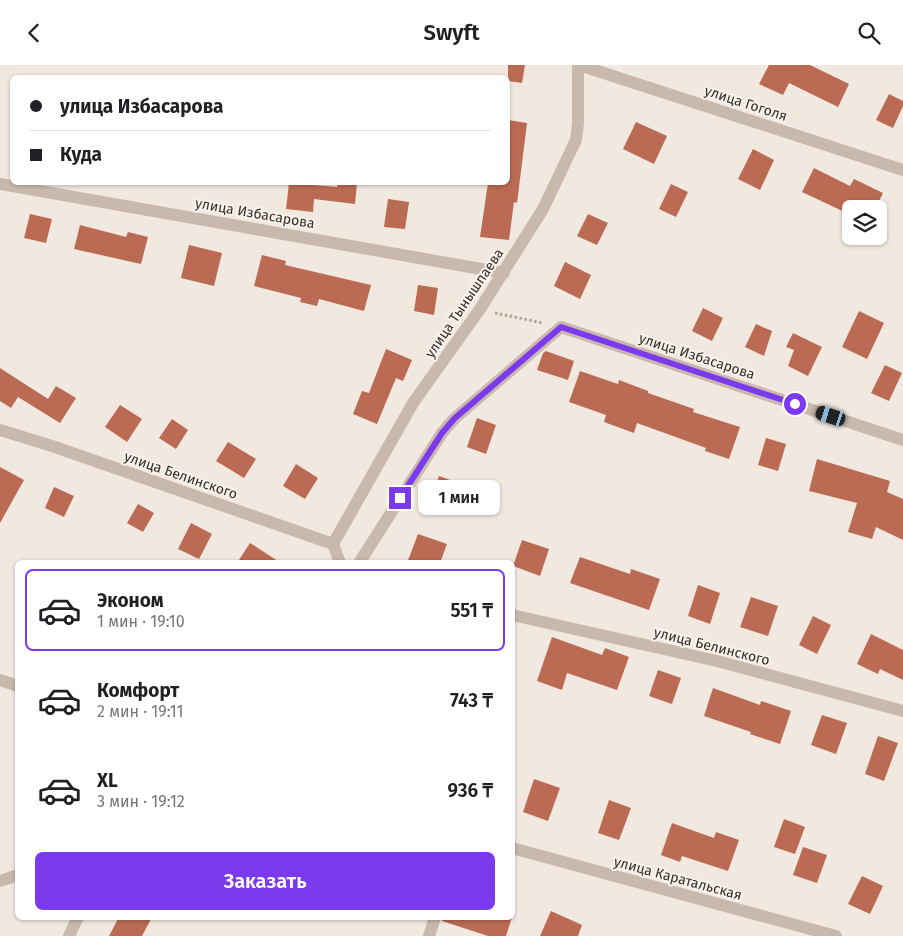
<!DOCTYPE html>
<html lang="ru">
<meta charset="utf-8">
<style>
:root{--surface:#fff;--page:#f6f6f6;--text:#202124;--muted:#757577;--line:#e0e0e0;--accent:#7c3aed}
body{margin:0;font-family:"Fira Sans",sans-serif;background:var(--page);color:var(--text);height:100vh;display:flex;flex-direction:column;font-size:19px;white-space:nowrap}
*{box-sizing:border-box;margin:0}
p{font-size:16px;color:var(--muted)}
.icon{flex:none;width:28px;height:28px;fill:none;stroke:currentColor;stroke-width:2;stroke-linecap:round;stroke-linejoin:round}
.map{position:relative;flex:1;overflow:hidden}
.panel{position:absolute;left:15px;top:495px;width:500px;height:360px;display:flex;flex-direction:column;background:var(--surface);border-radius:8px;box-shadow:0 1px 4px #0004}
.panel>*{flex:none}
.hud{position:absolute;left:10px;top:10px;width:500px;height:110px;border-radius:8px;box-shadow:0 1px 4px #0004;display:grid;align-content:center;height:110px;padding:0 20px;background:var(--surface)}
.fabs{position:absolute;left:842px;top:135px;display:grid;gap:10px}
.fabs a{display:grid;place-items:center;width:45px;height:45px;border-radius:8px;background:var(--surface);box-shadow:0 1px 4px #0004;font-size:25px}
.end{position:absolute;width:22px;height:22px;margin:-11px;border:6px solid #7c3aed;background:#fff;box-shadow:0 0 0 2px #fff}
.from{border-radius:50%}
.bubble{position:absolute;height:35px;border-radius:8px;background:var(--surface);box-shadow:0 1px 4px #0004;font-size:16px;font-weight:600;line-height:35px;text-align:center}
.car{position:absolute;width:15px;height:30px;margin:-15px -8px;border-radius:6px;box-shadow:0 0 4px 1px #0007;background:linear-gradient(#222 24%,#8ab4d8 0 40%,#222 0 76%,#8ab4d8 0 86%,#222 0)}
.hud b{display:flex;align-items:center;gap:18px;height:48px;font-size:19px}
.hud b+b{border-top:1px solid var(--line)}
.hud i{width:12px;height:12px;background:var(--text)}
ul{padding:9px 0 0;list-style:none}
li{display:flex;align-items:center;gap:15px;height:82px;margin:0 10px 8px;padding:0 10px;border:2px solid transparent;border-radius:8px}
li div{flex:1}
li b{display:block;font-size:19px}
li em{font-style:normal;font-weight:600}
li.on{border-color:var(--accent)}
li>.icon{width:45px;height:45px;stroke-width:1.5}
.button{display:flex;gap:10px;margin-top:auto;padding:10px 20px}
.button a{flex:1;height:58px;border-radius:8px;background:var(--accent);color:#fff;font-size:20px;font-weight:600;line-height:58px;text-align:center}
header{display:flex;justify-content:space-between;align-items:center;height:65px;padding:0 20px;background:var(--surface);font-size:22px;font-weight:600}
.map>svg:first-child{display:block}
</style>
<header><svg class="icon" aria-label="back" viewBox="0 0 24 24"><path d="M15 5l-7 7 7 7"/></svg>Swyft<svg class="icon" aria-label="search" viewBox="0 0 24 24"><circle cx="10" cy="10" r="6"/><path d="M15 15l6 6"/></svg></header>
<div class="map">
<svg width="903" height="871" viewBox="0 0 903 871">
<rect width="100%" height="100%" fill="#f1e8e0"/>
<path fill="#bb6b53" d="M508,0H525L522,18L508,16Z
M769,0H810L849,19L838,42L789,18L783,30L759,19Z
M889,29L903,36V41L893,63L876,55Z
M508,55L527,58L517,138L514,137L509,175L480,172L488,118H508Z
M636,57L667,71L654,99L623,84Z
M753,84L774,95L760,125L738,114Z
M814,103L850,121L854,114L883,128L875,144H851V150L802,127Z
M289,118L337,122L338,118H357L355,139L314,134L313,147L286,144Z
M671,119L688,127L676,152L659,144Z
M388,134L409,137L405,164L384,162Z
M30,149L52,154L46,178L24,173Z
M588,149L608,158L597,180L577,171Z
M80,160L126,172L128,167L148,172L141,199L74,184Z
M189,180L222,188L214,221L181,213Z
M262,190L286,196L285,200L371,220L364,246L319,234L317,241L300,237L301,233L254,221Z
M565,197L591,210L580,234L554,221Z
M418,220L438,223L434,250L414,246Z
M703,243L723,253L712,276L692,266Z
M859,246L884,258L867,294L842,282Z
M756,259L772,266L764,291L745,282Z
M793,268L822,282L808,311L788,301L794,285L786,282Z
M386,284L412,295L403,316L396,313L377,359L353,349L362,326L369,328Z
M546,286L574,296L568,315L537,305L543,288Z
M885,300L902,308L889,336L871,328Z
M0,303L48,334L56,321L76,333L60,358L18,332L11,343L0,336Z
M580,306L618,319L619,315L648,326V328L694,344L693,347L740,362L729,394L705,386L706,383L637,358L634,368L604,357L606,350L569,337Z
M120,340L142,354L127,377L105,362Z
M477,353L496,360L486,389L467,382Z
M172,354L188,365L176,384L159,373Z
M766,373L786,379L778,406L758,400Z
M228,377L256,394L244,413L216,396Z
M817,394L890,416L887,427L903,434V475L876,462L872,474L848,467L857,438L809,426Z
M296,399L318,413L305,434L283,421Z
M0,402L24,415L0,458Z
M439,411L467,421L457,450L429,440Z
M54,422L74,431L64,452L45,443Z
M138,439L154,448L143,467L127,458Z
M191,458L212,469L199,494L178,484Z
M418,469L447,479L440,498H407Z
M522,475L549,484L540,511L513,501Z
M250,478L281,498H237Z
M580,492L630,509L631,504L660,514L649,545L570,518Z
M698,520L720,528L710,559L688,551Z
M751,532L778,541L768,571L740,562Z
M813,551L831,560L817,589L799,580Z
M871,569L903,585V615L880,604L878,609L857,599Z
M552,572L602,590L605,583L629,592L617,625L567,608L562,625L537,616Z
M658,605L681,613L672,639L649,631Z
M713,623L760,640L761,636L791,646L780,679L750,669L751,667L704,651Z
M822,650L847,658L836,689L811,680Z
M878,671L898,678L884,716L865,709Z
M534,714L560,723L548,756L523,747Z
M609,735L631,743L619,775L598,768Z
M784,754L805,762L795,789L774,782Z
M672,758L714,773L716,767L739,775L728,806L682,791L680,797L661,790Z
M803,782L827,790L817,818L793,810Z
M862,811L883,821L870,849L848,839Z
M551,846L582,860L578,871H540Z
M119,852H152L142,871H109Z
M443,852H512L506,871H488L442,856Z"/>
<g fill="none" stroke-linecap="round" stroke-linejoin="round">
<path stroke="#b4a397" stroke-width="3" stroke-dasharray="2.5 2.5" stroke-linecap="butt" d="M495,248L543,258"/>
<path stroke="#c8b9ac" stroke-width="12" d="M579,0L903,105
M0,119L504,208
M0,365L52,381L333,479L340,498
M333,479L413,338L480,244L543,144L576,75L578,58V0
M359,498L442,368L455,353L561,262L903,375
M512,550L717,596L903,646
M0,615L18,621
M512,783L836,871
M0,816L18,810
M69,871L78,852
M429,871L435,852"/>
</g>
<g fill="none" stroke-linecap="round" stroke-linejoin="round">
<path stroke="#7c3aed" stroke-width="6" d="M400,433L442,368L455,353L561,262L795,339"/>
</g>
<g text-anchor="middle" stroke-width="4" stroke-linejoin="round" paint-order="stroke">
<g font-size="14" fill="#372e2a" stroke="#f9f2ec">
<text transform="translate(746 38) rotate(18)" y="5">улица Гоголя</text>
<text transform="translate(255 148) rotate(10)" y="5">улица Избасарова</text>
<text transform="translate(464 238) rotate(-56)" y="5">улица Тынышпаева</text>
<text transform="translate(697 291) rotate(18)" y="5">улица Избасарова</text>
<text transform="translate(181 410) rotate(19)" y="5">улица Белинского</text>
<text transform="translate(712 581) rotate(14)" y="5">улица Белинского</text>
<text transform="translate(678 813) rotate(15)" y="5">улица Каратальская</text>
</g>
</g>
</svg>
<div class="fabs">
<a><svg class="icon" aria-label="layers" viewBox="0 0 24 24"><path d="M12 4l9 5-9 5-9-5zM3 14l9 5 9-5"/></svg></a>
</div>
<i class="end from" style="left:795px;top:339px"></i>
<i class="end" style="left:400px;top:433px"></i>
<div class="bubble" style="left:418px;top:415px;width:82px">1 мин</div>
<i class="car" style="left:831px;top:351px;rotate:288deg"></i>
<div class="hud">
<b><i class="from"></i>улица Избасарова</b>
<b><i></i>Куда</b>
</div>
<section class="panel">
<ul>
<li class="on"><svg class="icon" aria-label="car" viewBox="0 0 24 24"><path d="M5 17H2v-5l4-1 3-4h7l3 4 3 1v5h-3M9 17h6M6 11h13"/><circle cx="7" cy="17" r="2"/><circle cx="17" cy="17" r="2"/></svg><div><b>Эконом</b><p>1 мин · 19:10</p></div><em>551 ₸</em></li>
<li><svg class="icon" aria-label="car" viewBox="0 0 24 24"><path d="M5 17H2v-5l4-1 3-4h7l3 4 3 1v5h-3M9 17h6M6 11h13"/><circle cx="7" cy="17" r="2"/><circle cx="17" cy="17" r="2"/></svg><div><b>Комфорт</b><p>2 мин · 19:11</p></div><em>743 ₸</em></li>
<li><svg class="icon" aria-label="car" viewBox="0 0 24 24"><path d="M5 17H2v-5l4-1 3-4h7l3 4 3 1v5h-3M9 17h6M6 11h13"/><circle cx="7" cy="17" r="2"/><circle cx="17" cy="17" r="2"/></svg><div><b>XL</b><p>3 мин · 19:12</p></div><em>936 ₸</em></li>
</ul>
<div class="button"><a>Заказать</a></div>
</section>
</div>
